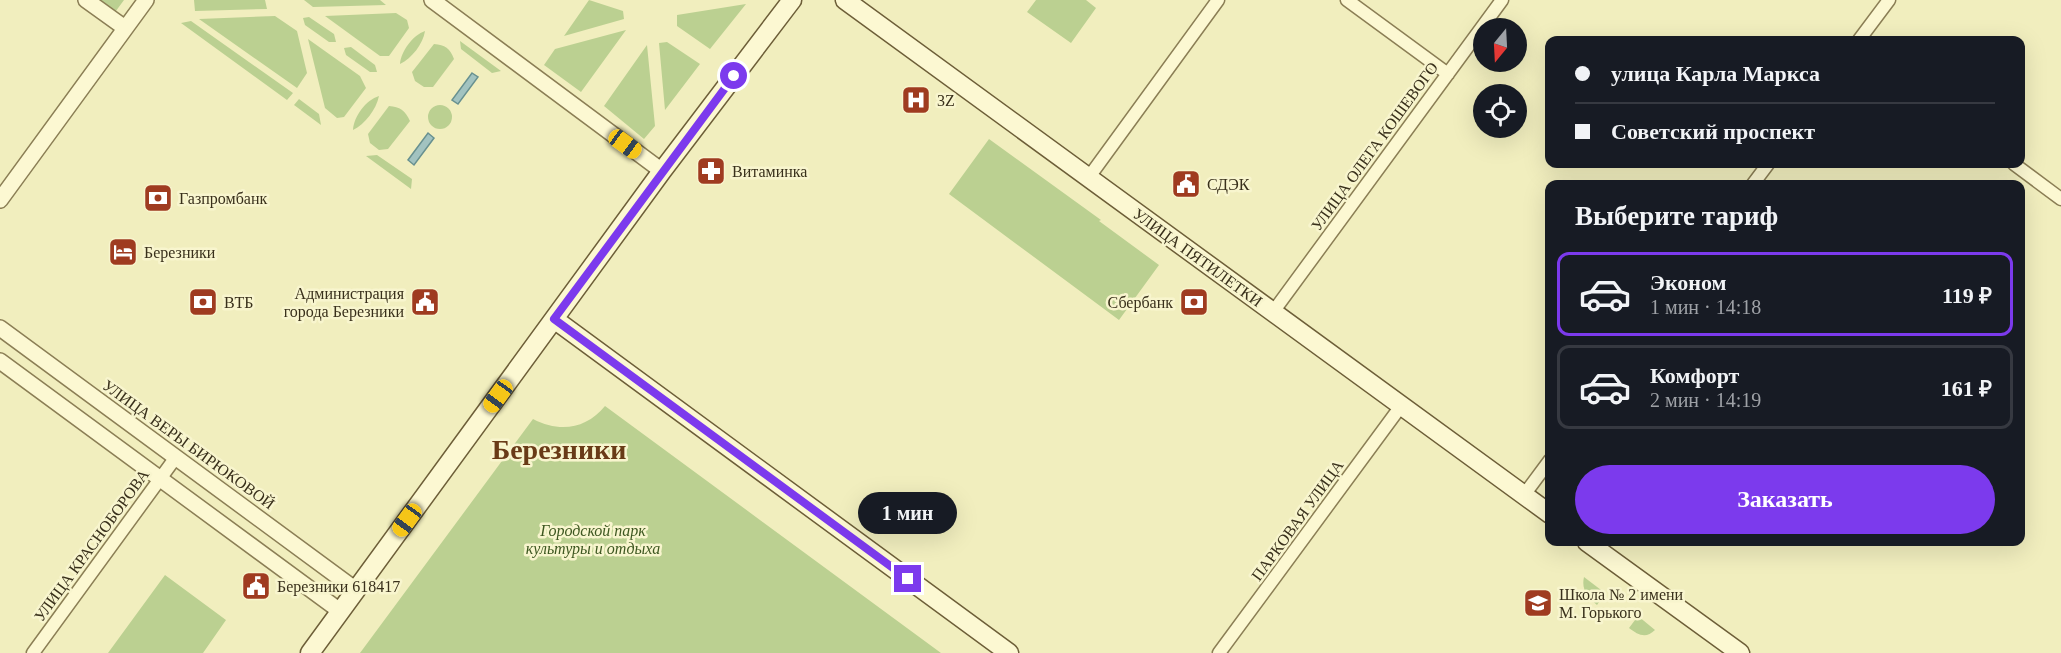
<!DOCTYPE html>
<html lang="ru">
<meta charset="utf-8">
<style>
:root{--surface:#171b24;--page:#242831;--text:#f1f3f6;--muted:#9ea1a6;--line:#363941;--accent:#7c3aed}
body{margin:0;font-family:Georgia,serif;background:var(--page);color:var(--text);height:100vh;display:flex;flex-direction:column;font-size:22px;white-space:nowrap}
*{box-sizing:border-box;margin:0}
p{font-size:20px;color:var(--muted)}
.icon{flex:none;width:33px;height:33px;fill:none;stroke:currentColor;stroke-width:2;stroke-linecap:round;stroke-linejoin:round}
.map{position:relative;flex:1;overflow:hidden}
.panel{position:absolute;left:1545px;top:180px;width:480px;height:366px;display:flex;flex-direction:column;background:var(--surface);border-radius:12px;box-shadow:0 6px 24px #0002}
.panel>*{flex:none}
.top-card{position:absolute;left:1545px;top:36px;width:480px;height:132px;border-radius:12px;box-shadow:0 6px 24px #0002;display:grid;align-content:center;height:132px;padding:0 30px;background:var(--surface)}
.needle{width:39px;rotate:198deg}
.fabs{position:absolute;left:1473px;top:18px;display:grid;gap:12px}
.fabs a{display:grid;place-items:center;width:54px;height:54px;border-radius:50%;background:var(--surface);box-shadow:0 6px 24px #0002;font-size:30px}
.end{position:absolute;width:27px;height:27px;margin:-14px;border:8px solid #7c3aed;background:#fff;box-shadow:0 0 0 3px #fff}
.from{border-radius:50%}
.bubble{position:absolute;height:42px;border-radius:21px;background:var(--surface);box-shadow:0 6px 24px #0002;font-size:20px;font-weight:800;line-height:42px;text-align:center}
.car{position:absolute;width:18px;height:36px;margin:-18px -9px;border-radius:8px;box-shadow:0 0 4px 2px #0007;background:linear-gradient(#f5c518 24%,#345 0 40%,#f5c518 0 76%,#345 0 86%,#f5c518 0)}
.top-card b{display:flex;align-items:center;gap:21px;height:57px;font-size:22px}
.top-card b+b{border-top:2px solid var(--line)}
.top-card i{width:15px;height:15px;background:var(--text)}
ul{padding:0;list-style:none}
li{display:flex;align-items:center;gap:18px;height:84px;margin:0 12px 9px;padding:0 18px;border:3px solid var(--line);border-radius:12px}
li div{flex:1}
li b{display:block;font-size:22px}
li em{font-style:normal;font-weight:800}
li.on{border-color:var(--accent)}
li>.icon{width:54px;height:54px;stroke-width:1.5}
h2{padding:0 30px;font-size:27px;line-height:72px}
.action{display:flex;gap:12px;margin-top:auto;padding:12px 30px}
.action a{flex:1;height:69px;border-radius:36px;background:var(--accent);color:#fff;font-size:24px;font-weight:800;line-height:69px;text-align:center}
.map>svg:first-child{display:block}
</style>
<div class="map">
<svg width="2061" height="653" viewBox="0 0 2061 653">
<rect width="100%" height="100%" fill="#f1eebe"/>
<path fill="#bbd091" d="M93,0H124L113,15Z
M194,0H265L267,9L195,11Z
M304,0H380L386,5L313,7Z
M589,0L623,11L624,19L564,36Z
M1036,0H1086L1096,8L1071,43L1027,12Z
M746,4L710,49L677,26V15Z
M396,13L407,20L409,28L389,56H380L325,16Z
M275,16L297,31L307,73L297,88L199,19Z
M309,17L334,34L336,42H329L305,25L303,18Z
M191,21L293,93L287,100L181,23Z
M626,30L581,92L544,65L555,49Z
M425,31C423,44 412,58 400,64C401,51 413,35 425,31Z
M308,39L360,76L366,88L344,117L337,118L325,108Z
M460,41L501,71L492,73L461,49Z
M667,42L700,64L665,110L659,43Z
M434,44C445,45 450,48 454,59L433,87H424L415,81L412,72Z
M647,45L655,126L644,139L604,106Z
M351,47L375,65L377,72H370L346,55L344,48Z
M379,96C376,110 365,124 353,130C354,116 366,100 379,96Z
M299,99L319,114L321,125L294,105Z
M428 117a12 12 0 1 1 24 0a12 12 0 1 1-24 0Z
M389,106C400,107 405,110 410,121L388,149L379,150L370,143L368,134Z
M989,139L1101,220L1099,221L1159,265L1119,320L949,194Z
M377,155L412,179L411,189L366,156Z
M605,406L941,653H360L533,419C560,433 586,429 605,406Z
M165,575L226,620L203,653H108Z
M1584,577L1605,593L1597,605C1588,597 1581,590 1584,577Z
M1638,616L1655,630C1646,639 1638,635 1629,628Z"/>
<path fill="#a2c3c0" stroke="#689190" stroke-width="1.5" d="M472,73L478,77L458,104L452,100Z
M428,133L434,138L414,165L408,160Z"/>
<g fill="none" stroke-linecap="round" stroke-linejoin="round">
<g stroke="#8b7e55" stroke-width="15">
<path id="minor" d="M1347,0L1448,74
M1859,40L1889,0
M2014,164L2061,199
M1089,177L1218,0
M1753,184L1768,164
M1273,312L1502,0
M1524,495L1550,460
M33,653L176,457
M1219,653L1401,406"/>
</g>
<g stroke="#8b7e55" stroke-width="18">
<path id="tertiary" d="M86,0L125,28
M432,0L662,171
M0,200L146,0
M0,328L356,590
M0,361L340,611"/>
</g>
<g stroke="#6d5e38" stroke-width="21">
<path id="secondary" d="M845,0L1550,514
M554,319L1009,653
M1587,542L1740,653
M310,653L662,171L792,0"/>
</g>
<use href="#minor" stroke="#fcf8d2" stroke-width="12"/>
<use href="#tertiary" stroke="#fcf8d2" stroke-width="15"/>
<use href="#secondary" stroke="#fcf8d2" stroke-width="18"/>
</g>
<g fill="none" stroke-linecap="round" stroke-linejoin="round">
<path stroke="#7c3aed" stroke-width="8" d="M734,76L554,319L908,579"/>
</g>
<defs>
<g id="hospital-square" transform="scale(1.5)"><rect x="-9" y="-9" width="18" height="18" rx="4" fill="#9f3b20" stroke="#f8f5ce"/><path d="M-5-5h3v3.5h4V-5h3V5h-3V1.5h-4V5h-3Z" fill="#fff"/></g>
<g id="pharmacy-square" transform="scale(1.5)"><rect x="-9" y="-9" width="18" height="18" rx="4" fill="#9f3b20" stroke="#f8f5ce"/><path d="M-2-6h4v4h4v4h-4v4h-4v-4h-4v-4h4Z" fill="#fff"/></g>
<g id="civic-square" transform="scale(1.5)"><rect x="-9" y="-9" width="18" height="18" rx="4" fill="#9f3b20" stroke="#f8f5ce"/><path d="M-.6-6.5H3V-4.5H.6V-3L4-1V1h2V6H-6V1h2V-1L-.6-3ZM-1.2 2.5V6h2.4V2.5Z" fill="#fff"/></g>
<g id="bank-square" transform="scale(1.5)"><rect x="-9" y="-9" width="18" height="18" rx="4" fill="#9f3b20" stroke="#f8f5ce"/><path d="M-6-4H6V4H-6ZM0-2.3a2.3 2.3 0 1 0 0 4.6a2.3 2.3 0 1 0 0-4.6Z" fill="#fff"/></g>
<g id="hotel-square" transform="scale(1.5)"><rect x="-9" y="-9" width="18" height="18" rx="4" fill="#9f3b20" stroke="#f8f5ce"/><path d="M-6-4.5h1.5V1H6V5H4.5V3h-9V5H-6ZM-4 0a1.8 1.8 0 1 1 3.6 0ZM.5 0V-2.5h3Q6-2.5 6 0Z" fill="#fff"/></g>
<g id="school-square" transform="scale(1.5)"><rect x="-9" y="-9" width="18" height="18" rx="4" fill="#9f3b20" stroke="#f8f5ce"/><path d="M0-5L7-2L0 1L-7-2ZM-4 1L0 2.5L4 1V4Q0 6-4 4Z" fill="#fff"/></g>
</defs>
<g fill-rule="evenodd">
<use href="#hospital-square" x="916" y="100"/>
<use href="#pharmacy-square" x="711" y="171"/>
<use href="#civic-square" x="1186" y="184"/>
<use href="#bank-square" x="158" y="198"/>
<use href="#hotel-square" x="123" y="252"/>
<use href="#bank-square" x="203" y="302"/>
<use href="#civic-square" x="425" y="302"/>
<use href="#bank-square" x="1194" y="302"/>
<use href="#civic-square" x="256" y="586"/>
<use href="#school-square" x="1538" y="603"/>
</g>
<g text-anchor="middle" stroke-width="5" stroke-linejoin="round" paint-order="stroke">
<g font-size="16" fill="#39301b" stroke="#f8f5ce" text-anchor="start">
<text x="937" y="106">3Z</text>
<text x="732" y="177">Витаминка</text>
<text x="1207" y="190">СДЭК</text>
<text x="179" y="204">Газпромбанк</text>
<text x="144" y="258">Березники</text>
<text x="404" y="299" text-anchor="end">Администрация<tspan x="404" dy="18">города Березники</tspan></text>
<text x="224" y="308">ВТБ</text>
<text x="1173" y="308" text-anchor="end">Сбербанк</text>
<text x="277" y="592">Березники 618417</text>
<text x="1559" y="600">Школа № 2 имени<tspan x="1559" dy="18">М. Горького</tspan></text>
</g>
<g font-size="16" fill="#39301b" stroke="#f8f5ce">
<text transform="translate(1374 146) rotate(-54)" y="6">УЛИЦА ОЛЕГА КОШЕВОГО</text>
<text transform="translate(1198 257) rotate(36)" y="6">УЛИЦА ПЯТИЛЕТКИ</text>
<text transform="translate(189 444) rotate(36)" y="6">УЛИЦА ВЕРЫ БИРЮКОВОЙ</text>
<text transform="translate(1297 520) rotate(-54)" y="6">ПАРКОВАЯ УЛИЦА</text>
<text transform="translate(91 545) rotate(-54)" y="6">УЛИЦА КРАСНОБОРОВА</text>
</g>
<g font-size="16" font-style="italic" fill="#3d5720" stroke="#f8f5ce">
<text x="593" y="536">Городской парк<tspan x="593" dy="18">культуры и отдыха</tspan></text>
</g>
<g font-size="28" font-weight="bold" fill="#693b17" stroke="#f8f5ce">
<text x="559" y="459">Березники</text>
</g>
</g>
</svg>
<div class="fabs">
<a><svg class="needle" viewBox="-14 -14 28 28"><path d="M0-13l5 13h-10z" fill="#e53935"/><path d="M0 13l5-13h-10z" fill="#9ea1a6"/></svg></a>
<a><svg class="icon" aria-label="locate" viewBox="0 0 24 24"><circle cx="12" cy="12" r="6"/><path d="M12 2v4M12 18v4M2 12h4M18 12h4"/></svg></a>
</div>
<i class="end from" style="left:734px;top:76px"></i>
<i class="end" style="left:908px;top:579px"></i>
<div class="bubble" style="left:858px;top:492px;width:99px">1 мин</div>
<i class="car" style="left:625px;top:144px;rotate:126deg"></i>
<i class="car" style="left:498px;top:396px;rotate:216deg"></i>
<i class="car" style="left:407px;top:520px;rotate:216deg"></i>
<div class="top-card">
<b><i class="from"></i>улица Карла Маркса</b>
<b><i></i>Советский проспект</b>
</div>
<section class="panel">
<h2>Выберите тариф</h2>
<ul>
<li class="on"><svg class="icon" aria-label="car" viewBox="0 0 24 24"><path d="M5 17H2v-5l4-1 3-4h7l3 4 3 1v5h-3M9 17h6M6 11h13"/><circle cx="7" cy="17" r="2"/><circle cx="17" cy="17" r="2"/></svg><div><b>Эконом</b><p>1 мин · 14:18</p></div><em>119 ₽</em></li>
<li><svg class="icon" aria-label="car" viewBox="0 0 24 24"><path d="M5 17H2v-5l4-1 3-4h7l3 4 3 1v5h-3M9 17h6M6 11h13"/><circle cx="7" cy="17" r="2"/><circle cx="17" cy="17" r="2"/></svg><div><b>Комфорт</b><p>2 мин · 14:19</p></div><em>161 ₽</em></li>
</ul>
<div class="action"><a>Заказать</a></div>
</section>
</div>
